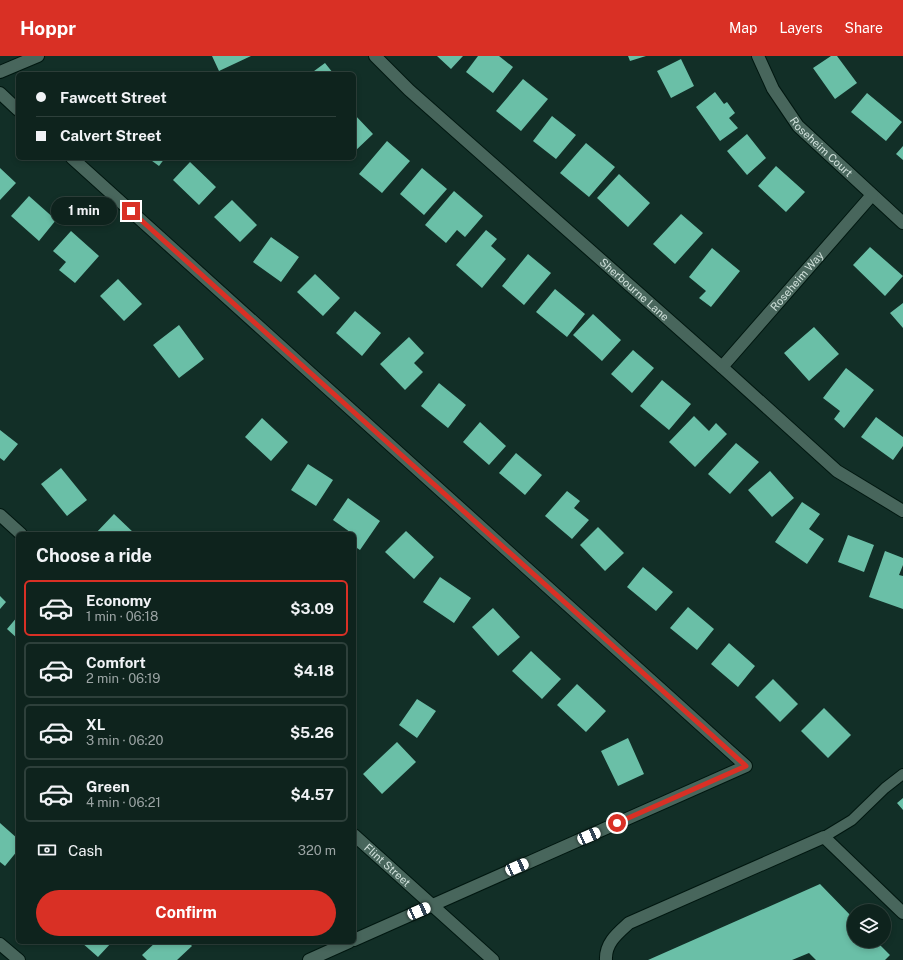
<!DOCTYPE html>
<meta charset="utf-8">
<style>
:root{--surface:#0e231d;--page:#172b26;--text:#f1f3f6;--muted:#9ba4a4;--line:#2e403b;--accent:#d93025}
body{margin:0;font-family:"Public Sans",sans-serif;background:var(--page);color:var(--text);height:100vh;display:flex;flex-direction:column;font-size:15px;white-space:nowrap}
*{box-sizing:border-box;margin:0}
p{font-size:13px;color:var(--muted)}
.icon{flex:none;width:22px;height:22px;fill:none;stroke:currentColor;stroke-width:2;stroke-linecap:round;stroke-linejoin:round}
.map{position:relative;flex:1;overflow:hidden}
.side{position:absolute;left:16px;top:476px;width:340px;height:412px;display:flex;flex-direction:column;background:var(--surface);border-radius:6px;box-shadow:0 2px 6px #0003,0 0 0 1px var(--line)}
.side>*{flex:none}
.top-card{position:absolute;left:16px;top:16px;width:340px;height:88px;border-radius:6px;box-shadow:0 2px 6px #0003,0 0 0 1px var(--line);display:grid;align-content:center;height:88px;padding:0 20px;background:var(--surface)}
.fabs{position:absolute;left:847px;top:848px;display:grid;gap:8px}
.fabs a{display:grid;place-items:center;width:44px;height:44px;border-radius:50%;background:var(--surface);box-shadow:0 2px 6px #0003,0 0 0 1px var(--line);font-size:20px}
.end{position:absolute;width:18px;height:18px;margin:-9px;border:5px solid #d93025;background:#fff;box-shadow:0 0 0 2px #fff}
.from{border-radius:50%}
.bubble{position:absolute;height:28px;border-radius:14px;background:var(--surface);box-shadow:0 2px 6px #0003,0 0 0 1px var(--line);font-size:13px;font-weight:700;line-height:28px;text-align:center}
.car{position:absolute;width:12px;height:24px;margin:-12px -6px;border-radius:5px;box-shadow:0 0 3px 1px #0007;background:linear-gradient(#fff 24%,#345 0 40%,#fff 0 76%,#345 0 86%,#fff 0)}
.top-card b{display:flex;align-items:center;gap:14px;height:38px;font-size:15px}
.top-card b+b{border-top:1px solid var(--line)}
.top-card i{width:10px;height:10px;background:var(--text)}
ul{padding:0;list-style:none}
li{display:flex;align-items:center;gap:12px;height:56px;margin:0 8px 6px;padding:0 12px;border:2px solid var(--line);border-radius:6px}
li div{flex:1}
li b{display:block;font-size:15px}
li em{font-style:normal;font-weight:700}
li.current{border-color:var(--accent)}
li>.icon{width:36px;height:36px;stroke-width:1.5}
h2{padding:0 20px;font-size:18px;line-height:48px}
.pay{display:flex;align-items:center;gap:10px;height:44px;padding:0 20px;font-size:15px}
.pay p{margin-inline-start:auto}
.primary-button{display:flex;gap:8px;margin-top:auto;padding:8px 20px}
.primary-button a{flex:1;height:46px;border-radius:24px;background:var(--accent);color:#fff;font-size:16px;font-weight:700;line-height:46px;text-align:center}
header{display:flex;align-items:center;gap:24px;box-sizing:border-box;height:56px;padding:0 20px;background:var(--accent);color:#fff}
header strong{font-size:19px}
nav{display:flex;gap:22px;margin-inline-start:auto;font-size:14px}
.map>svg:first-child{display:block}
</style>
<header>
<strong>Hoppr</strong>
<nav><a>Map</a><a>Layers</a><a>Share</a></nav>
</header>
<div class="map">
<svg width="903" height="904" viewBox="0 0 903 904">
<rect width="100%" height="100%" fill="#122f27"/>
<path fill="#6abfa7" d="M212,0H251L219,15Z
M437,0H463L451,13Z
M478,0H499L513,11L493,37L466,16Z
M628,0H646L630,5Z
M831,0H837L857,27L835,43L813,12Z
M681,3L694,30L671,42L657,15Z
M325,7L333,17L332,18H310Z
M523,23L548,43L521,75L496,55Z
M715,36L724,48L727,46L735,57L729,62L738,72L720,85L696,51Z
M867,37L902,66L886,85L851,56Z
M354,58L373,78L354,96Z
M552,60L576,79L556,103L533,85Z
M747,78L766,102L747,119L727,95Z
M387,85L410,105L382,137L359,118Z
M586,87L615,111L589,141L560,117Z
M903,90V104L896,98Z
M148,102H165L159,110Z
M190,106L216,131L199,149L173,124Z
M776,110L805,136L786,156L758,130Z
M0,112L16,127L0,144Z
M422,112L447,133L424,159L400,138Z
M619,118L650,147L628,171L597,142Z
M454,135L483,160L465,181L457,174L446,187L425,169Z
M29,140L56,164L39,185L11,160Z
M232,144L257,169L240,186L214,161Z
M681,158L703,177L675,208L653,188Z
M486,174L497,183L491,190L506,203L482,232L456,209Z
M71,175L99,200L75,227L59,214L66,206L53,195Z
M271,181L299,201L281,226L253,206Z
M870,191L903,220L885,240L853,209Z
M712,192L740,215L711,251L699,242L706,235L689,221Z
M528,198L551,217L524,249L502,230Z
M315,218L340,242L323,260L297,236Z
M118,223L142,248L124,265L100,240Z
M555,233L585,258L567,281L536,256Z
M903,247V272L890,257Z
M355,255L381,277L362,300L336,277Z
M593,258L621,284L602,305L573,279Z
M179,269L204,303L179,322L153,289Z
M814,271L839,298L809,325L784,297Z
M409,281L424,297L414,307L423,316L405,334L380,308Z
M633,294L654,312L632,337L611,318Z
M846,312L874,334L844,372L834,363L840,355L823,342Z
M662,324L691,348L669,374L640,350Z
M439,327L466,349L448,372L421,350Z
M694,360L709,375L716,367L727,378L695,411L669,386Z
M876,361L903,381V390L893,404L861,381Z
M262,362L288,386L271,405L245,381Z
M480,366L506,390L489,409L463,386Z
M0,374L18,388L4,405L0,402Z
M736,387L759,406L730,438L708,418Z
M516,397L542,419L525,439L499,417Z
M308,408L333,424L316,450L291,434Z
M61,412L87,444L67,460L41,428Z
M770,415L794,442L772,461L748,434Z
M567,435L580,445L574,452L589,464L572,483L545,460Z
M348,442L380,465L360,494L354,490V478H349L350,476L333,464Z
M802,446L820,458L809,473L824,483L807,508L775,486Z
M114,458L135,478H95Z
M598,471L624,497L605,515L580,489Z
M406,475L434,501L414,523L385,496Z
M848,479L874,489L864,516L838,506Z
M885,495L903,502V509L899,519L903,520V553L869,541Z
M643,511L673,536L656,555L627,531Z
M440,521L471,542L454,567L423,546Z
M0,540L6,546L0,553Z
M688,551L714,573L697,594L670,572Z
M493,552L520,581L498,600L472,571Z
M18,560V583L7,573Z
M729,587L755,610L738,631L711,608Z
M531,595L561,623L542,643L512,615Z
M773,623L798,648L780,666L755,641Z
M577,628L606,655L586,676L557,649Z
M417,643L436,655L417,682L399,669Z
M824,652L851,679L828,702L801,675Z
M628,682L644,718L618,730L601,695Z
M397,686L416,706L382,738L363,718Z
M903,742V754L897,747Z
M0,767L18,783V794L5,810L0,806Z
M820,828L854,863V885H876L890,899L885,904H816L809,897L792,904H648Z
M81,886H112L98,901Z
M156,886H188L192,890L177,904H147L142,899Z"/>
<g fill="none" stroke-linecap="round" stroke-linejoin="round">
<g stroke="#001710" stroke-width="12">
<path id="service" d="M824,781L852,764L885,732L903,718"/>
</g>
<g stroke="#001710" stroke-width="14">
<g id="minor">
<path id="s1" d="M375,0L409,34L722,311L837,415L903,455"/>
<path id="s2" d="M758,0L773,33L798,70L903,167"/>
<path d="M0,16L38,0"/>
<path d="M0,37L18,54"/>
<path d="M72,102L746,710L354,884"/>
<path id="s3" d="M722,311L872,139"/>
<path d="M0,459L21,478"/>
<path id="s4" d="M354,779L493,904"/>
<path d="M0,888L19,904"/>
<path d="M309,904L349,886"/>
<path d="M606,904C605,887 618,877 629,867L824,781L903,857"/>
</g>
</g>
<use href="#service" stroke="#48665c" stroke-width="10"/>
<use href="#minor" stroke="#48665c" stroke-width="12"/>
</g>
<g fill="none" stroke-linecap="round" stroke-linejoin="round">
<path stroke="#d93025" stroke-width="5" d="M131,155L746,710L617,767"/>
</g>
<g text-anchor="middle" stroke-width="4" stroke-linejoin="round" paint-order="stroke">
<g font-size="11" fill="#d0e1db" stroke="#122f27">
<text dy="4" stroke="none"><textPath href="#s2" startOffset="112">Roseheim Court</textPath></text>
<text dy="4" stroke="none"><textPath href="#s3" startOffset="114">Roseheim Way</textPath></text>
<text dy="4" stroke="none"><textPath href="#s1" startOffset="349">Sherbourne Lane</textPath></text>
<text dy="4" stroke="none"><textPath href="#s4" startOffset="45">Flint Street</textPath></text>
</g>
</g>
</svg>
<div class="fabs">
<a><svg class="icon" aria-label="layers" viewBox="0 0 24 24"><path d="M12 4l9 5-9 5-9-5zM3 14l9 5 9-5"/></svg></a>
</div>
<i class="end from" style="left:617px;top:767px"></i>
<i class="end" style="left:131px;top:155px"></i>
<div class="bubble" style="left:51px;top:141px;width:66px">1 min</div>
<i class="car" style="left:589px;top:780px;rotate:66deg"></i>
<i class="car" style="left:517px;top:811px;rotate:66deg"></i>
<i class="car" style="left:419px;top:855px;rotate:66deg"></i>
<div class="top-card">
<b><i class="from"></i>Fawcett Street</b>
<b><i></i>Calvert Street</b>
</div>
<section class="side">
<h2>Choose a ride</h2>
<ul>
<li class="current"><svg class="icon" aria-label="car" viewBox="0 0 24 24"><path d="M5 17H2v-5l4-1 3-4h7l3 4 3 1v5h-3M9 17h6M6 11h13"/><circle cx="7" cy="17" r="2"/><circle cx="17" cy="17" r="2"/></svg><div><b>Economy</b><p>1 min · 06:18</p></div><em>$3.09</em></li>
<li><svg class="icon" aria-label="car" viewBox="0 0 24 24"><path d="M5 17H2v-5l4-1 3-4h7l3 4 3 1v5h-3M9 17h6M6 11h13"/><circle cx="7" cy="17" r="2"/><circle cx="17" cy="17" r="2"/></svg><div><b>Comfort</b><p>2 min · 06:19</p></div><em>$4.18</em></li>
<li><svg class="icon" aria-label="car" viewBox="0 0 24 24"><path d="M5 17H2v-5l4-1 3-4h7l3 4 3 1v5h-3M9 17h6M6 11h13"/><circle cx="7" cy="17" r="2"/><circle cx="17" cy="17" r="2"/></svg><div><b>XL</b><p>3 min · 06:20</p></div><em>$5.26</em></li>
<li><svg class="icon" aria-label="car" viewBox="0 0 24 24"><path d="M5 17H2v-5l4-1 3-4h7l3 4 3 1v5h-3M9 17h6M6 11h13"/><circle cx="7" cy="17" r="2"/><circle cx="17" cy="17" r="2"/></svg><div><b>Green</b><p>4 min · 06:21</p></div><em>$4.57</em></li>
</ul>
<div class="pay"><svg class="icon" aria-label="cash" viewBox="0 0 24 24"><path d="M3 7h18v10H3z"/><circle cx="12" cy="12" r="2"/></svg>Cash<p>320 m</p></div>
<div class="primary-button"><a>Confirm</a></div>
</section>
</div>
